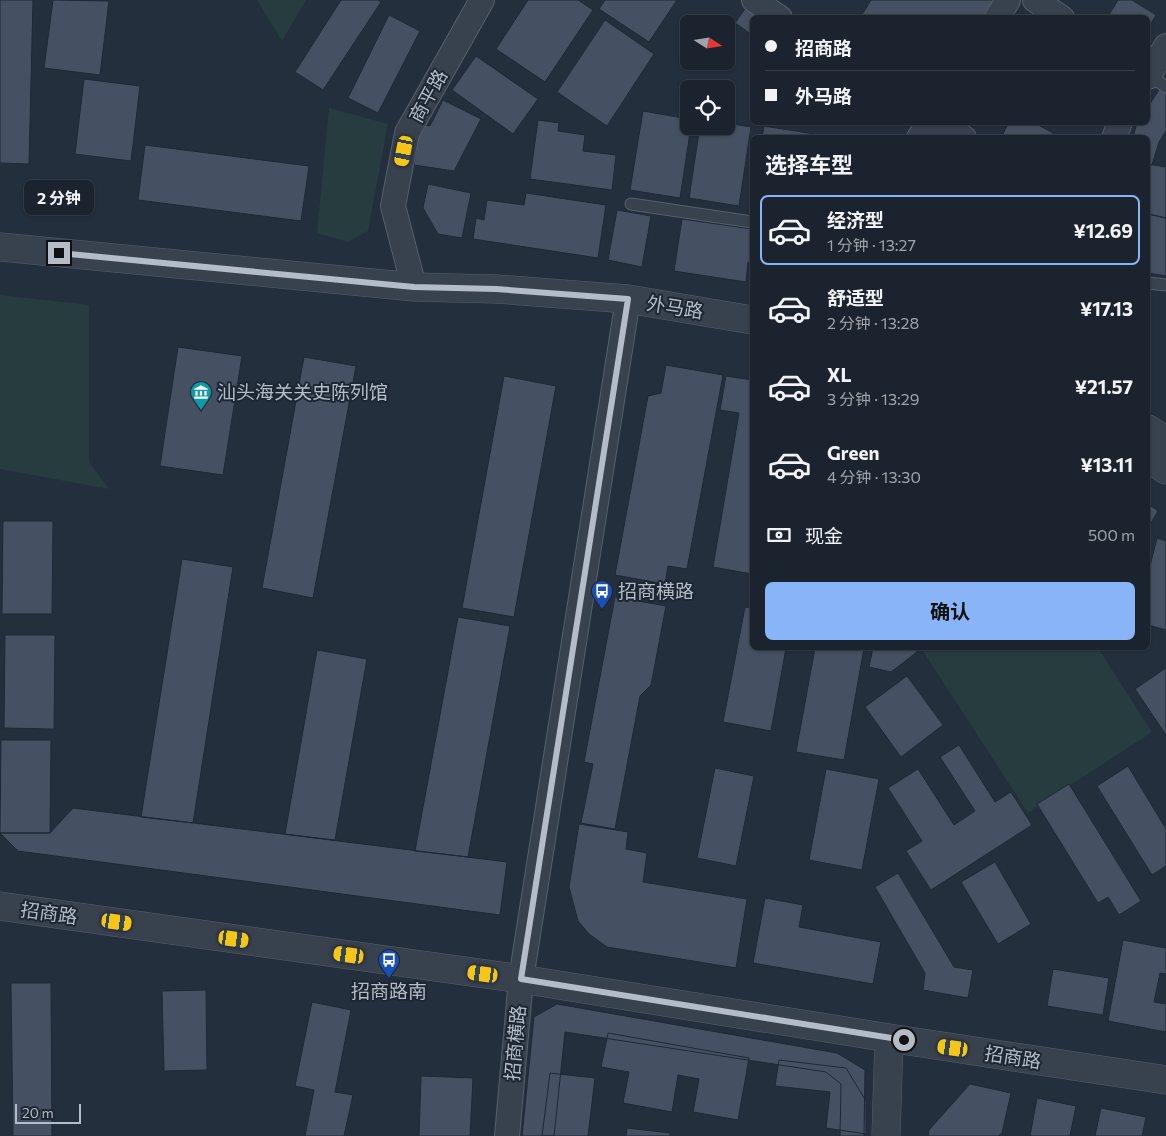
<!DOCTYPE html>
<html lang="zh">
<meta charset="utf-8">
<style>
:root{--surface:#1b232e;--page:#242b36;--text:#f1f3f6;--muted:#a0a4aa;--line:#39404a;--accent:#8ab4f8}
body{margin:0;font-family:Commissioner,"Noto Sans SC",sans-serif;background:var(--page);color:var(--text);height:100vh;display:flex;flex-direction:column;font-size:19px;white-space:nowrap}
*{box-sizing:border-box;margin:0}
p{font-size:16px;color:var(--muted)}
.icon{flex:none;width:28px;height:28px;fill:none;stroke:currentColor;stroke-width:2;stroke-linecap:round;stroke-linejoin:round}
.map{position:relative;flex:1;overflow:hidden}
.side{position:absolute;left:750px;top:135px;width:400px;height:515px;display:flex;flex-direction:column;background:var(--surface);border-radius:8px;box-shadow:0 1px 4px #0004,0 0 0 1px var(--line)}
.side>*{flex:none}
.banner{position:absolute;left:750px;top:15px;width:400px;height:110px;border-radius:8px;box-shadow:0 1px 4px #0004,0 0 0 1px var(--line);display:grid;align-content:center;height:110px;padding:0 15px;background:var(--surface)}
.needle{width:32px;rotate:102deg}
.tools{position:absolute;left:680px;top:15px;display:grid;gap:10px}
.tools a{display:grid;place-items:center;width:55px;height:55px;border-radius:8px;background:var(--surface);box-shadow:0 1px 4px #0004,0 0 0 1px var(--line);font-size:25px}
.scale{position:absolute;left:15px;bottom:12px;width:66px;box-sizing:border-box;padding-left:5px;border:2px solid #b4bcc9;border-top:0;font-size:14px;line-height:18px;white-space:nowrap;color:#b4bcc9;-webkit-text-stroke:4px #1d2633;paint-order:stroke}
.end{position:absolute;width:22px;height:22px;margin:-11px;border:6px solid #b4bcc9;background:#111;box-shadow:0 0 0 2px #111}
.from{border-radius:50%}
.bubble{position:absolute;height:35px;border-radius:8px;background:var(--surface);box-shadow:0 1px 4px #0004,0 0 0 1px var(--line);font-size:16px;font-weight:700;line-height:35px;text-align:center}
.car{position:absolute;width:15px;height:30px;margin:-15px -8px;border-radius:6px;box-shadow:0 0 4px 1px #0007;background:linear-gradient(#f5c518 24%,#345 0 40%,#f5c518 0 76%,#345 0 86%,#f5c518 0)}
.banner b{display:flex;align-items:center;gap:18px;height:48px;font-size:19px}
.banner b+b{border-top:1px solid var(--line)}
.banner i{width:12px;height:12px;background:var(--text)}
ul{padding:0;list-style:none}
li{display:flex;align-items:center;gap:15px;height:70px;margin:0 10px 8px;padding:0 5px;border:2px solid transparent;border-radius:8px}
li div{flex:1}
li b{display:block;font-size:19px}
li em{font-style:normal;font-weight:700}
li.on{border-color:var(--accent)}
li>.icon{width:45px;height:45px;stroke-width:1.5}
h2{padding:0 15px;font-size:22px;line-height:60px}
.pay{display:flex;align-items:center;gap:12px;height:55px;padding:0 15px;font-size:19px}
.pay p{margin-inline-start:auto}
.button{display:flex;gap:10px;margin-top:auto;padding:10px 15px}
.button a{flex:1;height:58px;border-radius:8px;background:var(--accent);color:#111;font-size:20px;font-weight:700;line-height:58px;text-align:center}
.map>svg:first-child{display:block}
</style>
<div class="map">
<svg width="1166" height="1136" viewBox="0 0 1166 1136">
<rect width="100%" height="100%" fill="#242f3e"/>
<path fill="#263c3f" d="M257,0H306L282,41Z
M329,108L388,124L368,231L348,242L317,233Z
M0,295L89,305V462L109,489L0,469Z
M921,648H1098L1152,732L1028,813Z"/>
<path fill="#455162" stroke="#1f2835" d="M0,0H33L29,164L0,163Z
M53,0L109,1L100,75L44,68Z
M341,0H378L381,2L323,90L295,72Z
M528,0H578L593,10L545,82L496,49Z
M605,0H677L649,42L599,9Z
M871,0H996L985,18H860Z
M1118,0H1132L1156,15L1148,29V18H1107Z
M749,3L770,18H752V35L735,23Z
M389,15L420,31L378,113L348,98Z
M605,20L654,54L607,126L557,92Z
M476,56L538,99L513,134L452,90Z
M84,79L140,86L131,161L75,154Z
M1160,88L1166,92V131L1159,142L1152,165L1148,164V138H1133L1137,122H1148V107Z
M443,100L481,119L454,171L414,165L420,124L430,126Z
M643,111L689,119V126H691L680,198L630,190Z
M538,120L559,123L558,131L585,135L583,151L616,155L612,190L530,179Z
M1009,122H1033L1060,137L1001,138Z
M726,123L751,127L739,206L689,198L700,126H726Z
M764,126L814,134L813,138H762Z
M145,145L309,166L301,221L138,200Z
M1148,164L1166,167V218L1148,214Z
M428,184L471,193L462,238L438,234L423,208Z
M526,193L606,205L598,258L473,239L476,218L484,220L487,200L524,205Z
M617,210L651,216L642,267L608,260Z
M1148,214L1166,218V276L1148,273Z
M682,219L752,229V263L748,262L746,282L674,271Z
M178,347L242,356L223,475L160,466Z
M304,357L356,366L313,598L262,588Z
M666,365L723,375L687,569L668,566L665,584L615,575L648,396L661,393Z
M504,376L556,386L514,617L462,608Z
M726,376L752,380V574L713,567L739,413L720,410Z
M1148,504L1158,511L1148,528Z
M3,521H53L52,614H2Z
M1157,538L1166,541V630L1148,625V574Z
M182,559L233,567L193,823L141,817Z
M615,597L666,606L651,685L640,696L615,829L581,823L593,764L584,762Z
M745,607L752,608V648H786L771,731L723,722Z
M458,617L510,626L468,857L415,851Z
M5,635H55L54,729L4,728Z
M815,648H864L844,760L796,752Z
M873,648H915L917,652L891,672L869,667Z
M317,650L367,659L335,840L285,834Z
M1166,668V735L1135,689Z
M907,676L943,725L901,757L865,707Z
M1,740H51L50,833H0Z
M959,745L995,802L1011,792L1032,825L931,890L906,851L922,841L888,788L918,769L954,825L975,811L940,757Z
M1128,766L1166,829V866L1152,875L1097,786Z
M715,768L754,776L736,866L697,858Z
M826,769L879,779L862,870L809,860Z
M1069,784L1141,901L1119,915L1108,897L1098,903L1037,804Z
M73,808L507,862L500,915L18,851L0,833H50Z
M579,824L628,832L626,849L647,853L643,882L747,899L736,968L607,947L589,934L578,921L569,887Z
M995,862L1031,924L998,944L961,882Z
M898,873L954,967L973,970L968,998L923,990L925,973L875,887Z
M765,898L803,905L799,927L881,942L873,984L753,963Z
M1123,940L1166,948V974L1160,973L1154,1002L1166,1004V1032L1108,1021Z
M1053,969L1109,978L1103,1015L1047,1006Z
M11,983H51L52,1136H13Z
M206,990L207,1070L164,1071L162,991Z
M312,1002L351,1010L335,1092L353,1095L344,1136H305L314,1090L295,1086Z
M557,1004L837,1053L865,1070L864,1136H840L841,1084L826,1072L565,1032L554,1136H522L534,1017Z
M608,1033L749,1058L738,1120L693,1112L699,1079L678,1075L672,1112L623,1103L629,1072L601,1067Z
M779,1060L846,1068L866,1101V1134L826,1128L830,1092L775,1086Z
M550,1073L595,1078L588,1136H542Z
M421,1076L473,1078L470,1136H419Z
M970,1084L1011,1093L1002,1133L998,1136H928L929,1130Z
M1037,1098L1076,1106L1070,1136H1030Z
M1101,1108L1146,1117L1142,1136H1095Z
M627,1128L670,1133V1136H626Z"/>
<g fill="none" stroke-linecap="round" stroke-linejoin="round">
<g stroke="#565f6c" stroke-width="13">
<path id="service" d="M1149,75L1166,87
M631,204L752,222
M1148,283L1166,285"/>
</g>
<g stroke="#565f6c" stroke-width="26">
<path id="minor" d="M754,0L780,18
M1035,0L1062,18
M997,18L1008,0
M1148,77L1166,46
M940,122L964,138
M919,138L929,122
M1114,138L1120,122
M414,287L393,206L407,133L482,0
M507,1136L521,979L628,299"/>
</g>
<g stroke="#565f6c" stroke-width="29">
<path id="tertiary" d="M0,247L414,287L496,289L628,299L752,320
M1148,429L1166,441
M1148,457L1166,470
M0,906L521,979L889,1038L1166,1080
M886,1136L889,1038"/>
</g>
<use href="#service" stroke="#38414e" stroke-width="11"/>
<use href="#minor" stroke="#38414e" stroke-width="24"/>
<use href="#tertiary" stroke="#38414e" stroke-width="28"/>
</g>
<g fill="none" stroke-linecap="round" stroke-linejoin="round">
<path stroke="#b4bcc9" stroke-width="6" d="M59,253L414,287L496,289L628,299L521,979L904,1040"/>
</g>
<defs>
<g id="museum-pin" transform="scale(1.125)"><path d="M0 17L-7.5 6A9.5 9.5 0 1 1 7.5 6Z" fill="#0f9aa8" stroke="#1d2633"/><path d="M0-6L6-3V-2H-6V-3ZM-5-1h2V3h-2ZM-1-1h2V3h-2ZM3-1h2V3H3ZM-6 4H6V6H-6Z" fill="#fff"/></g>
<g id="bus-pin" transform="scale(1.125)"><path d="M0 17L-7.5 6A9.5 9.5 0 1 1 7.5 6Z" fill="#1a4fb4" stroke="#1d2633"/><path d="M-5-6H5V4H4V6H2V4H-2V6H-4V4H-5ZM-3.5-4V0h7V-4ZM-3.5 1.2v1.5H-2V1.2ZM2 1.2v1.5H3.5V1.2Z" fill="#fff"/></g>
</defs>
<g fill-rule="evenodd">
<use href="#museum-pin" x="201" y="392"/>
<use href="#bus-pin" x="602" y="591"/>
<use href="#bus-pin" x="389" y="960"/>
</g>
<g text-anchor="middle" stroke-width="4" stroke-linejoin="round" paint-order="stroke">
<g font-size="19" fill="#b4bcc9" stroke="#1d2633">
<text transform="translate(428 96) rotate(-61)" y="7">商平路</text>
<text transform="translate(675 307) rotate(9)" y="7">外马路</text>
<text transform="translate(49 913) rotate(8)" y="7">招商路</text>
<text transform="translate(515 1043) rotate(-85)" y="7">招商横路</text>
<text transform="translate(1013 1057) rotate(9)" y="7">招商路</text>
</g>
<g font-size="19" fill="#b4bcc9" stroke="#1d2633" text-anchor="start">
<text x="217" y="399">汕头海关关史陈列馆</text>
<text x="618" y="598">招商横路</text>
<text x="389" y="998" text-anchor="middle">招商路南</text>
</g>
</g>
</svg>
<div class="tools">
<a><svg class="needle" viewBox="-14 -14 28 28"><path d="M0-13l5 13h-10z" fill="#e53935"/><path d="M0 13l5-13h-10z" fill="#a0a4aa"/></svg></a>
<a><svg class="icon" aria-label="locate" viewBox="0 0 24 24"><circle cx="12" cy="12" r="6"/><path d="M12 2v4M12 18v4M2 12h4M18 12h4"/></svg></a>
</div>
<div class="scale">20 m</div>
<i class="end from" style="left:904px;top:1040px"></i>
<i class="end" style="left:59px;top:253px"></i>
<div class="bubble" style="left:24px;top:180px;width:70px">2 分钟</div>
<i class="car" style="left:404px;top:151px;rotate:191deg"></i>
<i class="car" style="left:117px;top:922px;rotate:98deg"></i>
<i class="car" style="left:234px;top:939px;rotate:98deg"></i>
<i class="car" style="left:349px;top:955px;rotate:278deg"></i>
<i class="car" style="left:483px;top:974px;rotate:278deg"></i>
<i class="car" style="left:953px;top:1048px;rotate:278deg"></i>
<div class="banner">
<b><i class="from"></i>招商路</b>
<b><i></i>外马路</b>
</div>
<section class="side">
<h2>选择车型</h2>
<ul>
<li class="on"><svg class="icon" aria-label="car" viewBox="0 0 24 24"><path d="M5 17H2v-5l4-1 3-4h7l3 4 3 1v5h-3M9 17h6M6 11h13"/><circle cx="7" cy="17" r="2"/><circle cx="17" cy="17" r="2"/></svg><div><b>经济型</b><p>1 分钟 · 13:27</p></div><em>¥12.69</em></li>
<li><svg class="icon" aria-label="car" viewBox="0 0 24 24"><path d="M5 17H2v-5l4-1 3-4h7l3 4 3 1v5h-3M9 17h6M6 11h13"/><circle cx="7" cy="17" r="2"/><circle cx="17" cy="17" r="2"/></svg><div><b>舒适型</b><p>2 分钟 · 13:28</p></div><em>¥17.13</em></li>
<li><svg class="icon" aria-label="car" viewBox="0 0 24 24"><path d="M5 17H2v-5l4-1 3-4h7l3 4 3 1v5h-3M9 17h6M6 11h13"/><circle cx="7" cy="17" r="2"/><circle cx="17" cy="17" r="2"/></svg><div><b>XL</b><p>3 分钟 · 13:29</p></div><em>¥21.57</em></li>
<li><svg class="icon" aria-label="car" viewBox="0 0 24 24"><path d="M5 17H2v-5l4-1 3-4h7l3 4 3 1v5h-3M9 17h6M6 11h13"/><circle cx="7" cy="17" r="2"/><circle cx="17" cy="17" r="2"/></svg><div><b>Green</b><p>4 分钟 · 13:30</p></div><em>¥13.11</em></li>
</ul>
<div class="pay"><svg class="icon" aria-label="cash" viewBox="0 0 24 24"><path d="M3 7h18v10H3z"/><circle cx="12" cy="12" r="2"/></svg>现金<p>500 m</p></div>
<div class="button"><a>确认</a></div>
</section>
</div>
